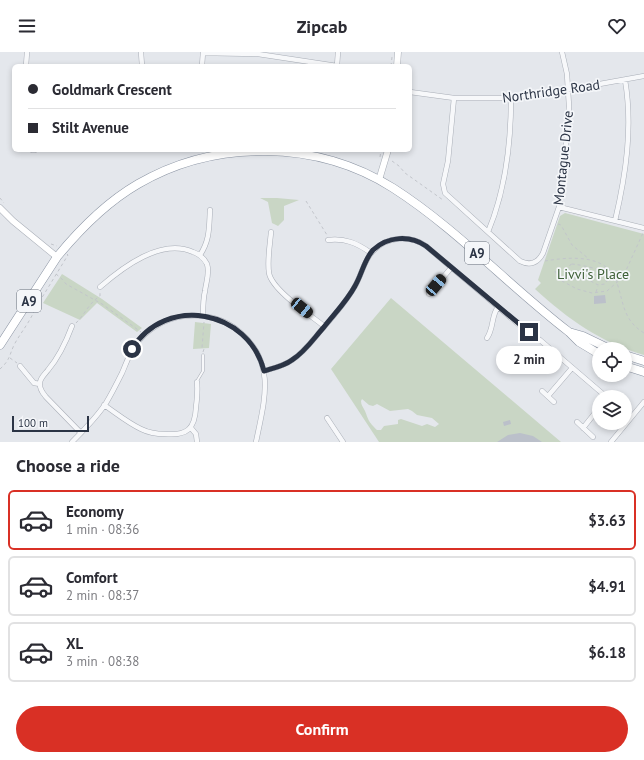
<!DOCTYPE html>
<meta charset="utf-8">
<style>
:root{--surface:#fff;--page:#f2f2f3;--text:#2b2b33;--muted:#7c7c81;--line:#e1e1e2;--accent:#d93025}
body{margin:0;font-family:"PT Sans",sans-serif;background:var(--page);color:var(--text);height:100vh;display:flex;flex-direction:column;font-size:15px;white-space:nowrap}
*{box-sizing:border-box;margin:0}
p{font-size:13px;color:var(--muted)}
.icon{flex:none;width:22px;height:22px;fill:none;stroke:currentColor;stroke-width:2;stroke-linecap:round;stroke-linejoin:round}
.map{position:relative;height:390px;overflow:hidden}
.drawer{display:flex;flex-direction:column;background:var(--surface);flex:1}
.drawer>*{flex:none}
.top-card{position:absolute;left:12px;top:12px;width:400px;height:88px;border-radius:6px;box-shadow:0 2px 6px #0003;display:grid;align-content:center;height:88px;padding:0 16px;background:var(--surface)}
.fabs{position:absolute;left:592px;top:290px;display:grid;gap:8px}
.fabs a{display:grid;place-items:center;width:40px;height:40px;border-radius:50%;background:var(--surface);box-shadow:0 2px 6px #0003;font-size:20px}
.scale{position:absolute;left:12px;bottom:10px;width:77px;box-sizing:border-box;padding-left:4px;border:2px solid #2b3445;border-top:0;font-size:11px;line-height:14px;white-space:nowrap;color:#2b3445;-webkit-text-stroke:3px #f4f6f9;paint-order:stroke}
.end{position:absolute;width:18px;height:18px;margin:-9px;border:5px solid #2b3445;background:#fff;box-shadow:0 0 0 2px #fff}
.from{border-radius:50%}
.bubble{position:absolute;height:28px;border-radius:14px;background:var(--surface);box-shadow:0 2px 6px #0003;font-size:13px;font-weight:800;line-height:28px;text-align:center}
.car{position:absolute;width:12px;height:24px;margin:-12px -6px;border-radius:5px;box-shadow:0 0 3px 1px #0007;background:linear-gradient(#222 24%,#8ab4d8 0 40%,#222 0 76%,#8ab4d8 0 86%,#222 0)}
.top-card b{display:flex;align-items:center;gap:14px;height:38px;font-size:15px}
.top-card b+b{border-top:1px solid var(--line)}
.top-card i{width:10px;height:10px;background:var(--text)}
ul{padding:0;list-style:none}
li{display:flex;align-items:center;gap:12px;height:60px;margin:0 8px 6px;padding:0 8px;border:2px solid var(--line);border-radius:6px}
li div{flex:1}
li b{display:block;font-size:15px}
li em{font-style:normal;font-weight:800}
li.selected{border-color:var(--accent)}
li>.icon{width:36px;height:36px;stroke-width:1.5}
h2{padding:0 16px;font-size:18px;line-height:48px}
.cta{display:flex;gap:8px;margin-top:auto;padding:8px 16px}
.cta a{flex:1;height:46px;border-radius:24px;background:var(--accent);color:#fff;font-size:16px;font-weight:800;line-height:46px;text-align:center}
header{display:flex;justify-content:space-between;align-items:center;height:52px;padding:0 16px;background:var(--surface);font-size:18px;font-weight:800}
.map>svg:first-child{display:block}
</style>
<header><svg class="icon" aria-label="menu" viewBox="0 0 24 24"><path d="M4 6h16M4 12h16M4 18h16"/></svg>Zipcab<svg class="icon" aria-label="heart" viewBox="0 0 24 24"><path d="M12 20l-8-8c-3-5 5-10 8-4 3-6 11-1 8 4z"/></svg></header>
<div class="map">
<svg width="644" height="390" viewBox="0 0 644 390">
<rect width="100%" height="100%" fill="#e4e7ec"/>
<path fill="#c9d6c5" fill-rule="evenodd" d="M260,146H277L299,148L284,154V168L278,174L272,171L268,150Z
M565,161L644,182V303C600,290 569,268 535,237L541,231L538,228L560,164Z
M62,222L102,247L142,276L137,280L97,251L80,268L43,251Z
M391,246L561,390H379L331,317ZM362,347L369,353L373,354L377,352L390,359L408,357L412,359L417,363L432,366L439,372L435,375L427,372L422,374L401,367L398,368V372L384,374L381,378H377C368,369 369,369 365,359C363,355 361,353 361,349Z
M195,270L211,272L209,296L193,297Z"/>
<path fill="#bbc0ca" d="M605,243L606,251L594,252V244Z
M510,368L511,372L504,374L503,370Z
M520,381L533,384L542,390H497L508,383Z"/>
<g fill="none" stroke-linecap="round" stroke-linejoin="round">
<g stroke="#a9aeb7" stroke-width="3">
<path id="lane" d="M197,329L203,319V303"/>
</g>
<g stroke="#a9aeb7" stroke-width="5.5">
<path id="street" d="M141,0L142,14
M203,1L258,2L337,14
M26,14L27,0
M202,14L203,0
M337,14L338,0
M410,40L454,46H511L561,39L644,24
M454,46L448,109L443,132L445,141L520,209C530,214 538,211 543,201L559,155L564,122L569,54L567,22L562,0
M32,98H35
M559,155L644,176
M615,169C626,122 633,75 625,28
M271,180C270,193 267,208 269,221C272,238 310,263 324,274
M488,180C506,137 511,92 511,46
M328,188C345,186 357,191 371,201
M200,203C210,188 209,175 210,158
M100,235C123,215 161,186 193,200C199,202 204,206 207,212C210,221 206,230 205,239C203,247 203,256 203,264
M429,242L451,216
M72,274C66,290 59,305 48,318C45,322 40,326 40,331C39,337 43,341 46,345L81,381
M487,286C494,276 491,264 498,255
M20,314L34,331L40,332
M264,319C274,316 284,314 292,308C305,300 314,286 324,275C335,262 347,249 355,234C362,222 364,208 373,199C387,184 410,183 426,194L524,277L540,288L603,342L604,345
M542,339L554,350
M548,344L572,316
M104,353C116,361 128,371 141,377C149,381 157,382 165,382C187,384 195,377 196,355C197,347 198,339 197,330
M327,366L343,390
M577,370L593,385
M191,376L196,382L197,390
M583,376L599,356
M72,390C84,378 97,365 106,351C112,341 117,331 122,321C126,312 129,302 135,294C158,260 208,253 240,280C277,311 264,350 256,390
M611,390L644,350"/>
</g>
<g stroke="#a9aeb7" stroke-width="7">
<path id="secondary" d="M397,14L398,0
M379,128L388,98
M0,156L13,169L57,205"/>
</g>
<g stroke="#8b94a3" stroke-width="9">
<path id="highway" d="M569,280L583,284L610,297
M0,293L57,205C80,177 107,150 138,132C215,87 317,88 393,136C457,177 509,234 569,280L579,290L599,302
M625,303L644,309
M625,314L644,320"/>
</g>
<path stroke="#c2c5cb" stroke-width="1" stroke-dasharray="3 3" stroke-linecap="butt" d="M391,14L392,5
M380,105L381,98
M392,109L399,114L405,121L443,148
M0,146L4,151
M306,149L327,183
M558,172L561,173L572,193L589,207
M51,192L57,194
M545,209C568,205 608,201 617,231C624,252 623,268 644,281
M572,212C582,213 595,216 605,220L608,227L605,232L598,233L587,227L573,226L569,224L568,218L570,213Z
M555,219L558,225L562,229L577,237L592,241L607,239L623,225L643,181
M56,222L62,227L66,232L102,252L141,280
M596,240L598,234
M76,271C85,262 89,251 100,244V240
M203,300L204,297L202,296L204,270
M10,306L17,311
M0,317C10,308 9,304 14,293C21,280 30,270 35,257L68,203L67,202"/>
<use href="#lane" stroke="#f7f8fa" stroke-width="2"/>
<use href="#street" stroke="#f7f8fa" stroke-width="4.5"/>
<use href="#secondary" stroke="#fff" stroke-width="6"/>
<use href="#highway" stroke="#fff" stroke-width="8"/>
</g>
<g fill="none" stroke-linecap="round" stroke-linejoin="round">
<path stroke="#2b3445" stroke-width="5" d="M132,297C166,242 249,258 264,319C274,316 284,314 292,308C305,300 314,286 324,275C335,261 347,249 355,234C362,222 364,208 373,198C388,184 410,183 426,194L529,280"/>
</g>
<g text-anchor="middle" stroke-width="3.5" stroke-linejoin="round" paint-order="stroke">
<g fill="#f4f6f9" stroke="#676e7b" stroke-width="1">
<rect x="465" y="190" width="24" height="22" rx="3"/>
<rect x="17" y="238" width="24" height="22" rx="3"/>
</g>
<g font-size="13" font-weight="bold" fill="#2b3445">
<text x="477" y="206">A9</text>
<text x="29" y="254">A9</text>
</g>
<g font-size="14" fill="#2b3445" stroke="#f4f6f9">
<text transform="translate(551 39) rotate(-8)" y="5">Northridge Road</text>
<text transform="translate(563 106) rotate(-84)" y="5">Montague Drive</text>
</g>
<g font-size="14" fill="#3f6138" stroke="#f4f6f9">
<text x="593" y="227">Livvi's Place</text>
</g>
</g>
</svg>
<div class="fabs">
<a><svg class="icon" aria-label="locate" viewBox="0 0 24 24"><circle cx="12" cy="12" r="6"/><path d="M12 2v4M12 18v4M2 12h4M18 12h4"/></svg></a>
<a><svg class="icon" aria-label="layers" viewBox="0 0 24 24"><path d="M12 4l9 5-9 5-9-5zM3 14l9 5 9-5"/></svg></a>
</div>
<div class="scale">100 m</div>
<i class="end from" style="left:132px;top:297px"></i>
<i class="end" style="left:529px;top:280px"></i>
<div class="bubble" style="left:496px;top:294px;width:66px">2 min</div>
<i class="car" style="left:436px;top:233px;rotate:40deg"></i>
<i class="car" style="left:302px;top:256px;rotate:129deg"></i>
<div class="top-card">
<b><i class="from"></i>Goldmark Crescent</b>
<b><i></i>Stilt Avenue</b>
</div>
</div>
<section class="drawer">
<h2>Choose a ride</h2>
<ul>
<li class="selected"><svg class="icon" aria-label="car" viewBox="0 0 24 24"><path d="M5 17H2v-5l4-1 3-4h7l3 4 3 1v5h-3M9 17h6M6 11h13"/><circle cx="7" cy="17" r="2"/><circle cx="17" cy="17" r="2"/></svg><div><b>Economy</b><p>1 min · 08:36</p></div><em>$3.63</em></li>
<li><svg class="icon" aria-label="car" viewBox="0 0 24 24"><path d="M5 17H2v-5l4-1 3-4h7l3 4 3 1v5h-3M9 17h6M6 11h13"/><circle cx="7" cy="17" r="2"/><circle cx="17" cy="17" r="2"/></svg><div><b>Comfort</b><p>2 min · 08:37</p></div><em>$4.91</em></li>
<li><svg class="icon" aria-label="car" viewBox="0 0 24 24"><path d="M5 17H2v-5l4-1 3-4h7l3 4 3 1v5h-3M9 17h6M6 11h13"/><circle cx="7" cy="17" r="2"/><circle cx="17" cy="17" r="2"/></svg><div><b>XL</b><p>3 min · 08:38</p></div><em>$6.18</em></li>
</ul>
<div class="cta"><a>Confirm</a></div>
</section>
